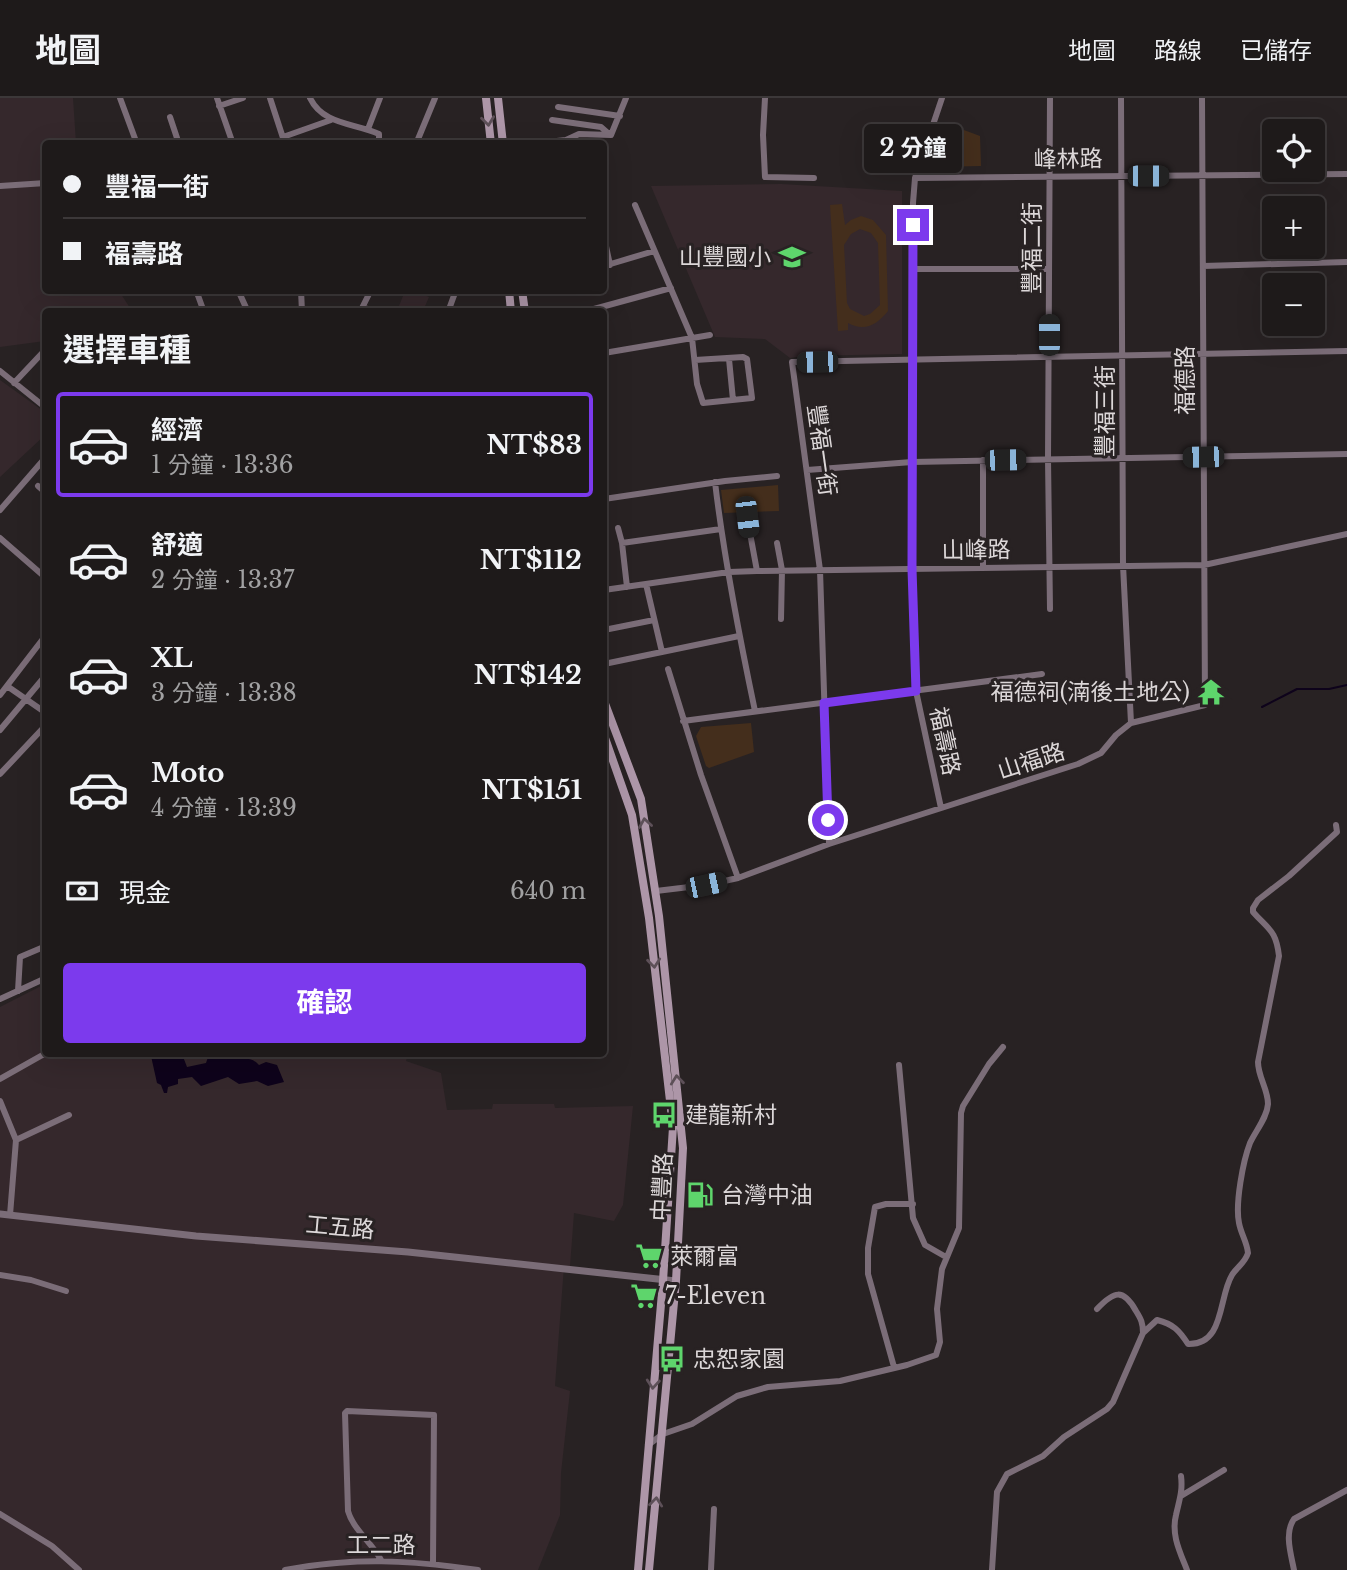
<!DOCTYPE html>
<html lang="zh-TW">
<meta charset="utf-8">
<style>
:root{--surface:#1e1a1a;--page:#2b2727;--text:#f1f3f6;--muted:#a1a1a2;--line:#3c3839;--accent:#7c3aed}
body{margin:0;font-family:"Libre Baskerville","Noto Sans TC",serif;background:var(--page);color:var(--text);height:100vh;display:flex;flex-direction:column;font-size:26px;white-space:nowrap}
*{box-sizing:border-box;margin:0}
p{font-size:23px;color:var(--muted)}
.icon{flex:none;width:38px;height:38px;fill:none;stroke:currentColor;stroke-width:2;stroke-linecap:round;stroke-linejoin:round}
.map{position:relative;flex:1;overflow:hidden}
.panel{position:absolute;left:42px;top:210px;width:565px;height:749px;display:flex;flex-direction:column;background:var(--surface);border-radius:7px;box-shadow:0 7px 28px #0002,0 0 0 2px var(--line)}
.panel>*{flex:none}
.top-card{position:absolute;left:42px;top:42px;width:565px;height:154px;border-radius:7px;box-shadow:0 7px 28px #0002,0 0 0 2px var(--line);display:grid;align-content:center;height:154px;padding:0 21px;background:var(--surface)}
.controls{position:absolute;left:1262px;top:21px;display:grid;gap:14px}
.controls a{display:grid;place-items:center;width:63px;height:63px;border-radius:7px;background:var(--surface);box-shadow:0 7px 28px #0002,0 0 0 2px var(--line);font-size:35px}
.end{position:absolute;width:32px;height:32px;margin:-16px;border:9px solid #7c3aed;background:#fff;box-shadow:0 0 0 4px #fff}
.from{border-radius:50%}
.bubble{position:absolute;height:49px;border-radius:7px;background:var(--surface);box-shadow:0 7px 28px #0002,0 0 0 2px var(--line);font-size:23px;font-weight:700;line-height:49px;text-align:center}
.car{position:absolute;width:21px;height:42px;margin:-21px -10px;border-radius:9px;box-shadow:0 0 5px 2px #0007;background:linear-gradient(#222 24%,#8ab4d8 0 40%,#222 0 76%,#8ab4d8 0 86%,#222 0)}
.top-card b{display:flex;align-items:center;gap:24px;height:66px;font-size:26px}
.top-card b+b{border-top:2px solid var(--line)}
.top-card i{width:18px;height:18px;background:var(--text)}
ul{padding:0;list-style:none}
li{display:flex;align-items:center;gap:21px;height:105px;margin:0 14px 10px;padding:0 7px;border:4px solid transparent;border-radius:7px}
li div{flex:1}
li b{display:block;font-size:26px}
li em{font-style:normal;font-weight:700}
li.on{border-color:var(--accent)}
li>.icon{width:63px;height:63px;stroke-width:1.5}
h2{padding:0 21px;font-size:32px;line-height:84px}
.pay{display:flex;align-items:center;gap:18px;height:77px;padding:0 21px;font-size:26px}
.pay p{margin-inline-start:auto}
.button{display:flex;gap:14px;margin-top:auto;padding:14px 21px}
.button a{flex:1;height:80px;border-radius:7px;background:var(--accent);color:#fff;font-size:28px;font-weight:700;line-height:80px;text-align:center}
header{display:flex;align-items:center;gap:42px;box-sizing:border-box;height:98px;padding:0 35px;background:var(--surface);border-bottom:2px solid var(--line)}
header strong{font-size:33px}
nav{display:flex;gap:38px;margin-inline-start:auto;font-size:24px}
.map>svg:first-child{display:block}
</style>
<header>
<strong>地圖</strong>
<nav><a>地圖</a><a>路線</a><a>已儲存</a></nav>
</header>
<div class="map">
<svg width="1347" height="1472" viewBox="0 0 1347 1472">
<rect width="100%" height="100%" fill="#282223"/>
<path fill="#35282c" d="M0,0H73L76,45L46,46V192L119,193L132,213L46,214L45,243L0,249Z
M781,86L902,93V256L804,258L790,260L765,241L715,239L651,88Z
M405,193H414L429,199L423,213H397Z
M0,282L46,315L45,337L0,379Z
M45,886L46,956H408L406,963L441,975L447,1012L492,1011L493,1006H554L555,1010L633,1008L623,1107L614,1123L574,1115L570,1168H564L555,1288L570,1293L561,1375L560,1417L538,1472H0V909Z"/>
<path fill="#442e1c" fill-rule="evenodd" d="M945,25L980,38L981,68L934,69L932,63Z
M842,106L845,127L851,122L861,118L873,122L886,137L888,213C877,227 864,234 848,225V232L838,233L830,107ZM860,131L871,135L878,145L880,207L870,216L864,218L850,211L847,205L844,147L851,136Z
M778,387L779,413L724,415L721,392Z
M751,625L754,654L709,670L706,668L696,638L701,629Z"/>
<path fill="#0e031b" d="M160,956H182L187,969L206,965L208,959C218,957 223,961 232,961C243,961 251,958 259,967L266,964L277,967L284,984L268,988L257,983L239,986L228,979L201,988L192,979L178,981V986L168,989L167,995H164L161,987L157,985L151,958Z"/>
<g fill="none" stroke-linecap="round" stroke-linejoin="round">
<path stroke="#0e031b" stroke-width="2" d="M1262,609L1297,591H1329L1347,587"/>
<path stroke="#7b6d78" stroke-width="6" d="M120,0L137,46
M217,0L233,46
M270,0L285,46
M310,0C323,27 354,25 379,36V46
M765,0L763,37L765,79L814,80
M1050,0L1048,361L1050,511
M1121,0L1123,467L1131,625
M219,8L243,0
M558,9L620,18
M170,19L179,46
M552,22L601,29L609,36
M368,31L380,0
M283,39L331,22
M571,41L585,46
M416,46L435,0
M529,46L566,42L579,36L611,37L626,0
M915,80L1347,76
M0,88L46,85
M635,107L692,240L697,286L703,305L752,300L747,261L743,259L695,262
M604,139L610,167
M604,168L654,153
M1203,168L1347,164
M913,171H1049
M196,192L204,214
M238,192L248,214
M301,192L302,214
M363,209L374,214
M360,214L371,192
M448,214L456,192
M583,214L671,190
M604,255L710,237
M729,261L733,302
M0,273L46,310
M14,285L46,251
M807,372L912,364L1347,356
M715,384C724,461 739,537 755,613
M38,388L46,395
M604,401L725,383L777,378
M0,412L46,359
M747,419L757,473
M618,430L622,445L627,489
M0,440L46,480
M622,445L721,431
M777,445L782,472L781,521
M983,469V362
M646,486L662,554
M604,492L729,474L757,473L1204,467L1347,436
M604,532L654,522
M604,566L739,538
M668,571L701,677L738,780
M7,588L46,615
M0,597L46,537
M683,623L1042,576
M0,632L46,577
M0,676L46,627
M941,710L916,593L912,471L913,105L915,80L942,0
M829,746L820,472L792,264L1347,253
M656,793L706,787L738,780L829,746L1078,666L1101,655L1116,637L1131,625L1205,607L1202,0
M18,893L20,859L46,848
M0,901L46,880
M899,967L913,1120L925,1147L946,1159
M0,981L46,955
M0,1003L16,1042L10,1117
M16,1042L69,1017
M0,1177L31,1182L66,1193
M1143,1235L1157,1222C1173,1226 1179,1232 1188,1246C1225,1247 1218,1200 1232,1177C1237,1169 1245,1165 1248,1155C1247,1144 1241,1136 1239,1125C1235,1106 1243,1063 1250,1045C1256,1032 1267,1020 1268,1006C1268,991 1258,979 1258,964L1279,858C1276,832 1269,832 1253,814V810L1258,802L1289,778L1337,734L1336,727
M894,1269L868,1176V1150L875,1109L886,1106H913
M648,1347L663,1336L692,1326L737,1298L768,1289L840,1283L907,1267L936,1257L940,1244L937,1211L942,1171L959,1130L961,1015L963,1008L989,966L1003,949
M1181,1378C1183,1393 1179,1403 1176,1417C1171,1437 1180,1454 1187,1472
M1181,1398L1224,1372
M0,1416L52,1448L79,1472
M381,1462C372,1445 353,1431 348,1413L345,1315L347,1313L434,1317L433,1466
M285,1472C354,1459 409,1462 478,1472
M711,1472L714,1411
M992,1472L997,1394L1007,1376L1043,1358L1064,1339L1107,1311L1113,1304L1143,1235C1143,1225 1141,1221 1136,1213C1123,1190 1114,1193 1097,1211
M1294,1472C1291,1456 1284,1435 1294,1421L1347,1392"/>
<path stroke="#7b6d78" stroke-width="7" d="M0,1116L196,1138L408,1154L676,1183"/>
<path stroke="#ad96a8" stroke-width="8" d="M486,0L491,46
M498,0L503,46
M509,192L511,214
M522,192L525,214
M604,603L641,701L659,818L683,1050L676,1183L649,1472
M604,637L632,717L649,820L673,1029L663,1183L638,1472"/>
</g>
<defs><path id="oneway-chevron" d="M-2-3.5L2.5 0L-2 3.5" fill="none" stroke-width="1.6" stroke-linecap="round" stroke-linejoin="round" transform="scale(1.75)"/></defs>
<g stroke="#5d5058">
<use href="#oneway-chevron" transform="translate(488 23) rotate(83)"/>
<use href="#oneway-chevron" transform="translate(645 725) rotate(-99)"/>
<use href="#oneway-chevron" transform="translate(654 865) rotate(84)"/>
<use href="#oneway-chevron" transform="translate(677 982) rotate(-96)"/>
<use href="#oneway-chevron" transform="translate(653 1286) rotate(95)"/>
<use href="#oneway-chevron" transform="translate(656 1404) rotate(-84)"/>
</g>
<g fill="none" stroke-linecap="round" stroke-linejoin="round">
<path stroke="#7c3aed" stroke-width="9" d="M828,722L824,605L916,593L912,471L913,127"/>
</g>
<defs>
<g id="school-bare" transform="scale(2.1)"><path d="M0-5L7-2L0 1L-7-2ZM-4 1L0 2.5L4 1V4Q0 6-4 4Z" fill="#5ed56c" stroke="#282223" stroke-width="2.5" paint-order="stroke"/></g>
<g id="temple-bare" transform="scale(2.1)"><path d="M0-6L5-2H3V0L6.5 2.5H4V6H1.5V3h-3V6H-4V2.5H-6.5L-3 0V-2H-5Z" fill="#5ed56c" stroke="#282223" stroke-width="2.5" paint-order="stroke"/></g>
<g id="bus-bare" transform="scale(2.1)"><path d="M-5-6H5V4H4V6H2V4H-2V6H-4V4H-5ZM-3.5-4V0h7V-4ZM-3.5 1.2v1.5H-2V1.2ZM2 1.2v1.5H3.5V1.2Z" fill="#5ed56c" stroke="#282223" stroke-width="2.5" paint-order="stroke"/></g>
<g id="fuel-bare" transform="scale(2.1)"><path d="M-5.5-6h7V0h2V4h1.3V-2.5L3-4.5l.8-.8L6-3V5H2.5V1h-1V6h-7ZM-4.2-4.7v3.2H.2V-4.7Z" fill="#5ed56c" stroke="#282223" stroke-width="2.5" paint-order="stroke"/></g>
<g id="supermarket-bare" transform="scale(2.1)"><path d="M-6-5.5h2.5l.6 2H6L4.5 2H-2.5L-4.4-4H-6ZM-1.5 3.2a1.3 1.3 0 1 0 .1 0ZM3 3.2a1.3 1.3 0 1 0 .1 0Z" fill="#5ed56c" stroke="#282223" stroke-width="2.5" paint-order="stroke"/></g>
</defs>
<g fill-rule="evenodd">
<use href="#school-bare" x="792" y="159"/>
<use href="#temple-bare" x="1211" y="594"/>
<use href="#bus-bare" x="664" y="1017"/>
<use href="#fuel-bare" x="700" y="1097"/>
<use href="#supermarket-bare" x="649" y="1158"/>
<use href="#supermarket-bare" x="644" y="1198"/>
<use href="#bus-bare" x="672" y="1261"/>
</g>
<g text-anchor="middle" stroke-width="6" stroke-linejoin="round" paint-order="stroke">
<g font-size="23" fill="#dcd7d8" stroke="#282223">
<text transform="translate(1068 61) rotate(-1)" y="8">峰林路</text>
<text transform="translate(1032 150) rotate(-90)" y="8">豐福二街</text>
<text transform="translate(1185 282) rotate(-90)" y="8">福德路</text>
<text transform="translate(1105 313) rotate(-90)" y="8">豐福三街</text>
<text transform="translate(822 352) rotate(82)" y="8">豐福一街</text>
<text transform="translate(976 452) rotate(-1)" y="8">山峰路</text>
<text transform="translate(945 643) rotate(78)" y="8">福壽路</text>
<text transform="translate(1031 663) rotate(-18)" y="8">山福路</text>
<text transform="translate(662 1089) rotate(-87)" y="8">中豐路</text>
<text transform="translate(340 1129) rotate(5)" y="8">工五路</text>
<text x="381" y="1455">工二路</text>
</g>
<g font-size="23" fill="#dcd7d8" stroke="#282223" text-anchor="start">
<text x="771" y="167" text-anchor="end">山豐國小</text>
<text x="1190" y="602" text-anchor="end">福德祠(湳後土地公)</text>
<text x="685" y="1025">建龍新村</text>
<text x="721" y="1105">台灣中油</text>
<text x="670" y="1166">萊爾富</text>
<text x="665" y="1206">7-Eleven</text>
<text x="693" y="1269">忠恕家園</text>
</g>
</g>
</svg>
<div class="controls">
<a><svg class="icon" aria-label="locate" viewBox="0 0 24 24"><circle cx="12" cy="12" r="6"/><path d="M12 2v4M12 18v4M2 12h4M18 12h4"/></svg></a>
<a>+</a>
<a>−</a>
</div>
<i class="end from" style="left:828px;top:722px"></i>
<i class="end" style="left:913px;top:127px"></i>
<div class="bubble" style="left:864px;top:26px;width:98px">2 分鐘</div>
<i class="car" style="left:1148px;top:78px;rotate:90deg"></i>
<i class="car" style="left:1049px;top:237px;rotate:0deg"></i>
<i class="car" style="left:817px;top:264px;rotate:269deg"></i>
<i class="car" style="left:1203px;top:359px;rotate:269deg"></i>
<i class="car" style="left:1005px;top:362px;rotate:89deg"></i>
<i class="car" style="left:747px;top:419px;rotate:173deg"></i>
<i class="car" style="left:706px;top:787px;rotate:78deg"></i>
<div class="top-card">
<b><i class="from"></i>豐福一街</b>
<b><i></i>福壽路</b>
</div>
<section class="panel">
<h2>選擇車種</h2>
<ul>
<li class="on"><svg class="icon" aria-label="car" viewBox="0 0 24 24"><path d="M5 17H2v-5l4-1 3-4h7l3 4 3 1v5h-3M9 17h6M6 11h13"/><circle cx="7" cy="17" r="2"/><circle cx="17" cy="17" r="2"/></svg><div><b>經濟</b><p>1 分鐘 · 13:36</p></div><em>NT$83</em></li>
<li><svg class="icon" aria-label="car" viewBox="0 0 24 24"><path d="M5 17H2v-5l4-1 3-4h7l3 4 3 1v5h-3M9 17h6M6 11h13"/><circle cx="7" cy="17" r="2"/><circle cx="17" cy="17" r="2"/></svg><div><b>舒適</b><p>2 分鐘 · 13:37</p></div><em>NT$112</em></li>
<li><svg class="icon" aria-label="car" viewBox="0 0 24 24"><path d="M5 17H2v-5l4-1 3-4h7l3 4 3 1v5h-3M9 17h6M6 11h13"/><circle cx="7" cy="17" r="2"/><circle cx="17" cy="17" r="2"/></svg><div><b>XL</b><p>3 分鐘 · 13:38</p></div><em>NT$142</em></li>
<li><svg class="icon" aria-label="car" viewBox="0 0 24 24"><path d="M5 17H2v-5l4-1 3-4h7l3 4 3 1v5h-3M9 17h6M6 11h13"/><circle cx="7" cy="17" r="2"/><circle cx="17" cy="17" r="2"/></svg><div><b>Moto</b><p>4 分鐘 · 13:39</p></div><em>NT$151</em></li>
</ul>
<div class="pay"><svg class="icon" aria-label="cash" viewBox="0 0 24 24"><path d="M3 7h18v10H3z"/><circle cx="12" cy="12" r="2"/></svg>現金<p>640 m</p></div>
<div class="button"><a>確認</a></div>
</section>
</div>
